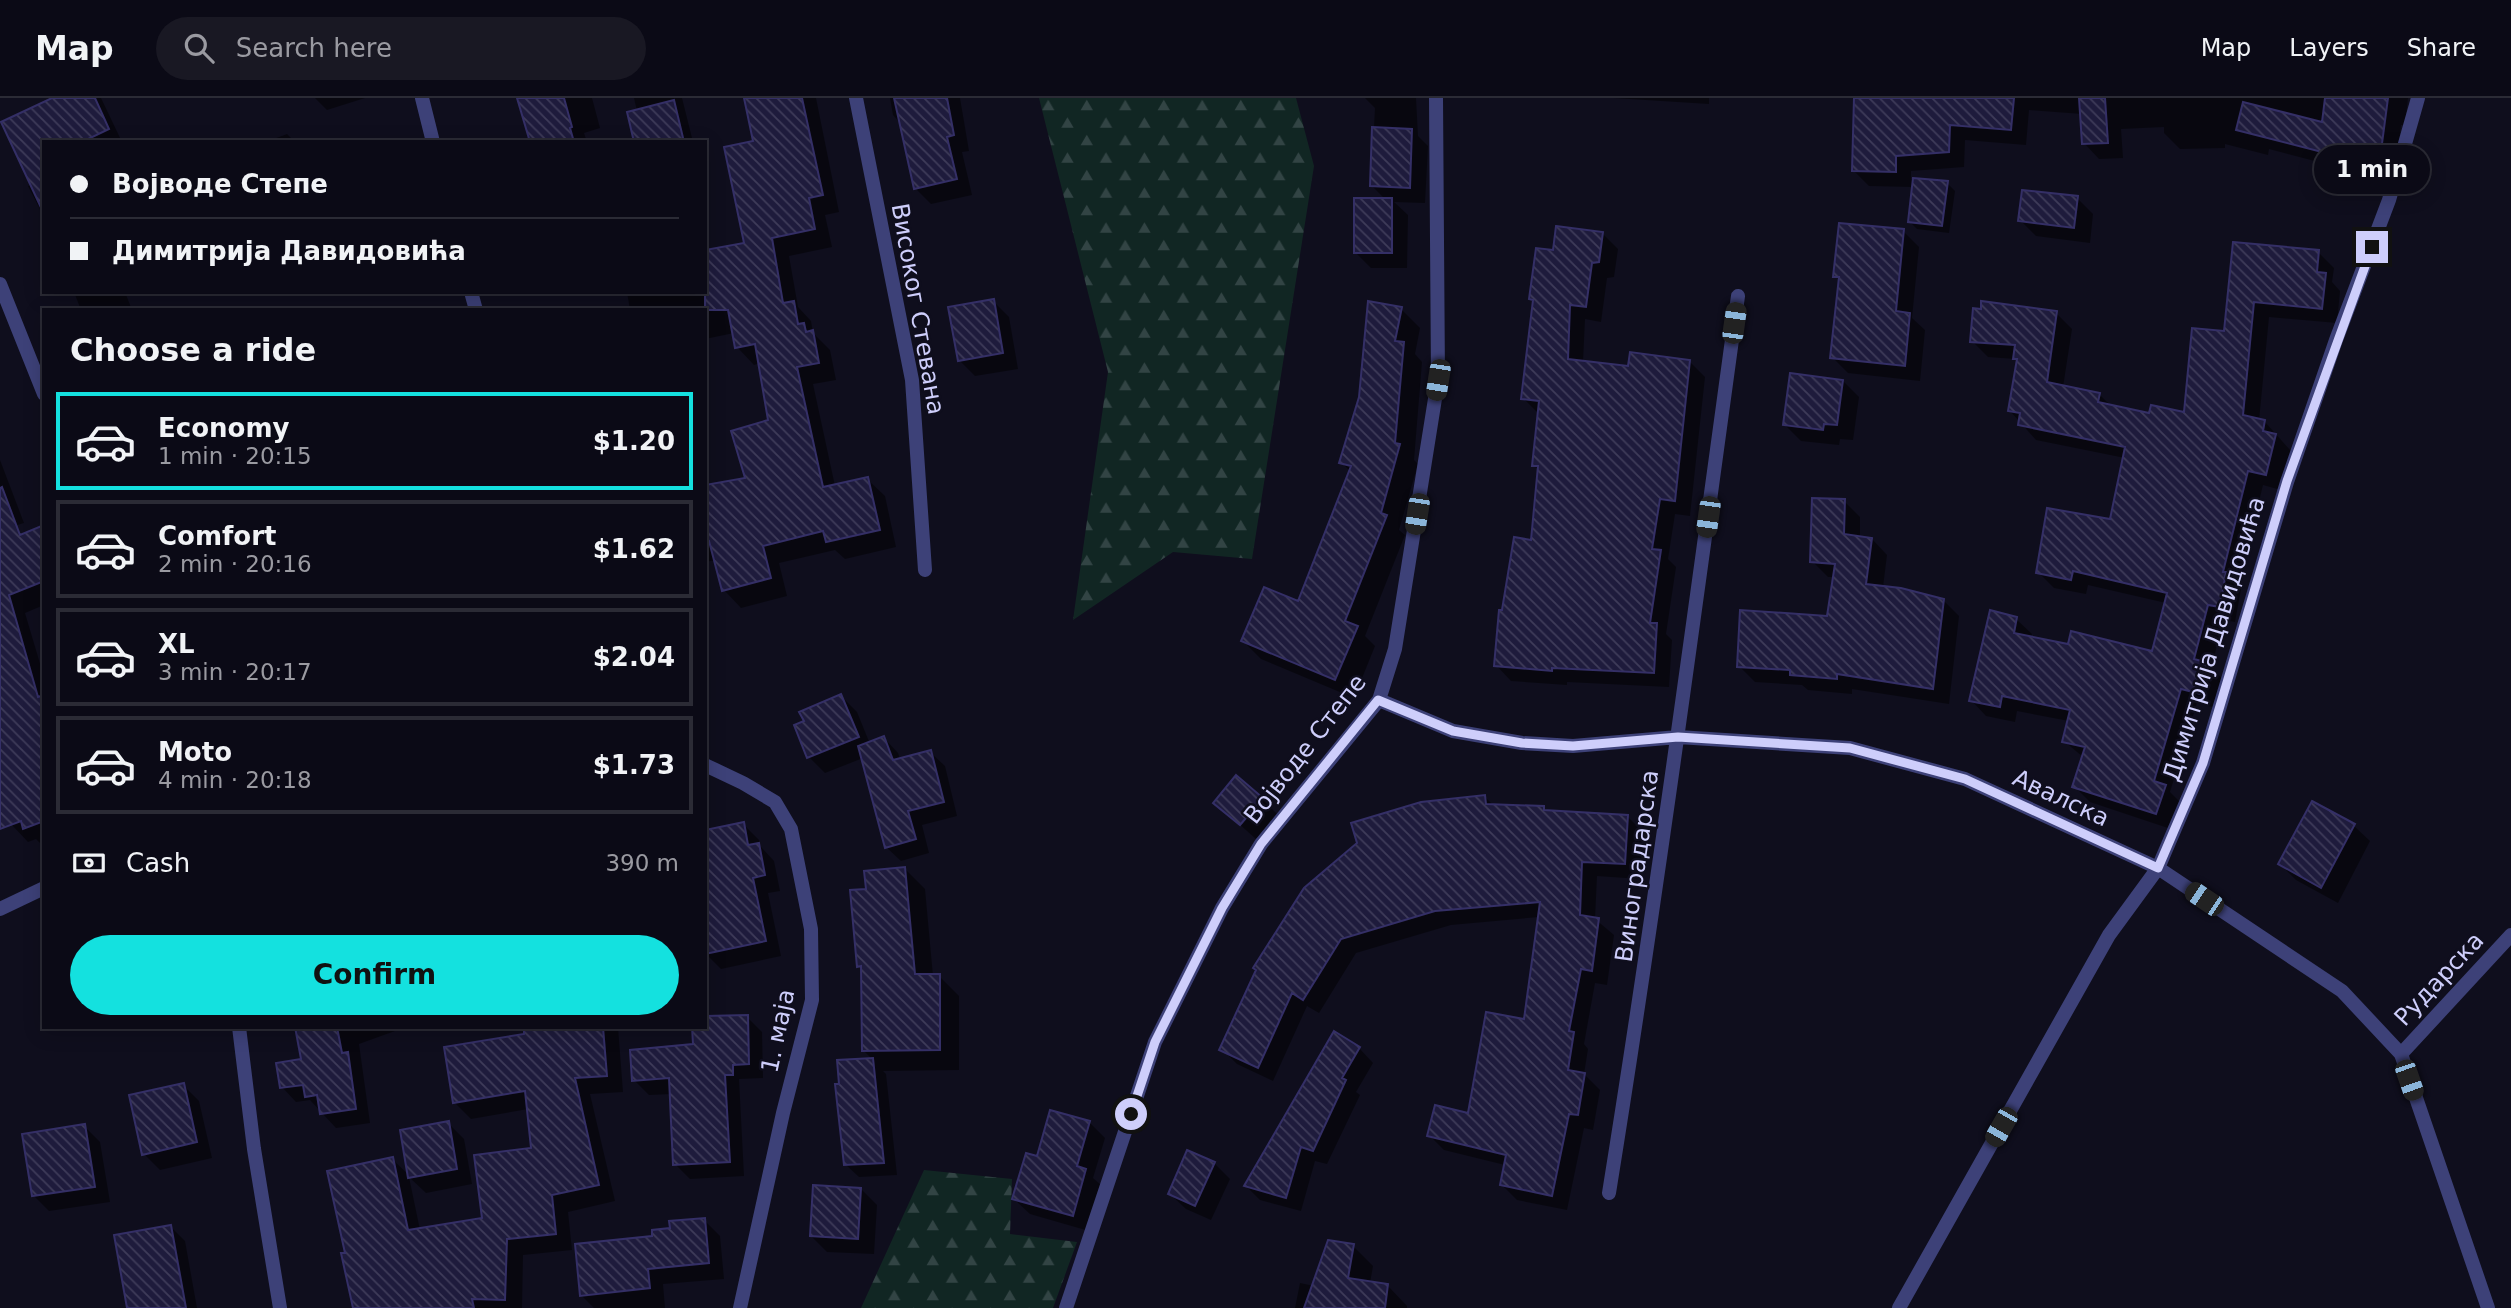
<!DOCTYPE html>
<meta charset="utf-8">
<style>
:root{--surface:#0b0a16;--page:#191823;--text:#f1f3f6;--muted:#9a9aa1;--line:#2b2b35;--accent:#14e1df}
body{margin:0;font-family:"DejaVu Sans",sans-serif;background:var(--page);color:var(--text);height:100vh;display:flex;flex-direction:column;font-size:26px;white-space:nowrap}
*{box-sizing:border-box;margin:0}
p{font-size:23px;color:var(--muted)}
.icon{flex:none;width:38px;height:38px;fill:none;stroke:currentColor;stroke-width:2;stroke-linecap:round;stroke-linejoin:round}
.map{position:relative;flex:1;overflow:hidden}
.side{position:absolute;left:42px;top:210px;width:665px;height:721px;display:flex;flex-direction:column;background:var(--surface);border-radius:0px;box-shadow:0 4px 18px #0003,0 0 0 2px var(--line)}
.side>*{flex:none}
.top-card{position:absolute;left:42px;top:42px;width:665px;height:154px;border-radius:0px;box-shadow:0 4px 18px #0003,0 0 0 2px var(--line);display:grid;align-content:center;height:154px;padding:0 28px;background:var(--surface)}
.end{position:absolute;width:32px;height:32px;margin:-16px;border:9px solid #cecefb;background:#111;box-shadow:0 0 0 4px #111}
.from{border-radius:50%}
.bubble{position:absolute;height:49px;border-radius:24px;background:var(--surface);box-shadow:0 4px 18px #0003,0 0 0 2px var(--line);font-size:23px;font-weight:700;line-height:49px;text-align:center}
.car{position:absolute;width:21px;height:42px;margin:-21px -10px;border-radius:9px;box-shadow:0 0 5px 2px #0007;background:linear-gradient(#222 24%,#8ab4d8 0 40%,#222 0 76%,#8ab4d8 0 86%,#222 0)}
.top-card b{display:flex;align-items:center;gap:24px;height:66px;font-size:26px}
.top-card b+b{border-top:2px solid var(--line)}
.top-card i{width:18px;height:18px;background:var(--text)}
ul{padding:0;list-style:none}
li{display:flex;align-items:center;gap:21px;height:98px;margin:0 14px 10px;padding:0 14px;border:4px solid var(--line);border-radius:0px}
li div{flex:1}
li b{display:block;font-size:26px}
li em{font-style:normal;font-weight:700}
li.on{border-color:var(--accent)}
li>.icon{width:63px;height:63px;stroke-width:1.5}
h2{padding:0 28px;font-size:32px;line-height:84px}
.pay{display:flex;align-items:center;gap:18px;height:77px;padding:0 28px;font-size:26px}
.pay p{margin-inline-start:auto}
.button{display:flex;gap:14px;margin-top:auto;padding:14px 28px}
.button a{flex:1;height:80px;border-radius:42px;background:var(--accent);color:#111;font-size:28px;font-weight:700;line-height:80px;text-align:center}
header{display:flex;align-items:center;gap:42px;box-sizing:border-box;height:98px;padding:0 35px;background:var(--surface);border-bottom:2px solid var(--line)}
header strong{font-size:33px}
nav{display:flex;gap:38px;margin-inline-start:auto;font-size:24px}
.search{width:490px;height:63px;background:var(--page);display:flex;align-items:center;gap:18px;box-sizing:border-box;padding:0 24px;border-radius:38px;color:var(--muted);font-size:26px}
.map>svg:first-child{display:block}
</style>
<header>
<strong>Map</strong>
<div class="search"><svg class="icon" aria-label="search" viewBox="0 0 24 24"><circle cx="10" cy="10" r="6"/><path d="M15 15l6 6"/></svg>Search here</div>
<nav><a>Map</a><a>Layers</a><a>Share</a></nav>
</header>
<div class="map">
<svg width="2511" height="1210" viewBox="0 0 2511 1210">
<defs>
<pattern id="forest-firs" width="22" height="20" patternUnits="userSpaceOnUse" patternTransform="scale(1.75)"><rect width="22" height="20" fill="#112623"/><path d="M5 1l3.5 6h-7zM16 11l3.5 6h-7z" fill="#324444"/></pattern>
<pattern id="building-back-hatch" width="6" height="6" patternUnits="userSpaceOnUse" patternTransform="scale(1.75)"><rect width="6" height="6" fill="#1e1b3c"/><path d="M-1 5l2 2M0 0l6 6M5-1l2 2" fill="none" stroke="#3e3b59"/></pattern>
</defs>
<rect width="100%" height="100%" fill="#0f0e1d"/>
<path fill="url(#forest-firs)" d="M1039,0H1296L1314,68L1252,461L1173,454L1073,522L1108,274Z
M924,1072L1012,1081L1010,1136L1077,1144L1053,1210H861Z"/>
<path fill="#0007" d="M56,0H101L122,44H44V119L28,88L32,86Z
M315,0H365L327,12Z
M519,0H592L600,30L584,35L587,44H534Z
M634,0H682L693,44H644Z
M746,0H816L839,114L825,117L832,149L789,158L798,209L811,223L813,235L830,252L836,282L813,286L835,388L867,381L885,398L896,449L845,461L835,452L779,465L787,498L741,510L724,492L716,462L705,464V389L747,381L770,323L760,265L754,267L737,249L734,235L705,241V212H630L627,194H705L746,147L755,44Z
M890,0H960L969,53L962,54L972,97L931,106L915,90L902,27L893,17Z
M1365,0H1416L1418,38L1428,48L1425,105L1394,104L1408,117L1407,170H1371L1355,154L1385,101L1371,87L1375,10Z
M1614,0H1709V6Z
M1909,0H2408L2405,27H2401L2394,91L2341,85L2325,70L2326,66L2269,51L2268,57L2225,46V50L2180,51L2164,35V29L2121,31L2123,60L2099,61L2084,45L2082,16L2029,12L2026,47L1965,42L1964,69L1911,73V81L1947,85L1955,93L1949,135L1917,131L1909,123L1913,89L1869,88L1854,73Z
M287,36L295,44H266Z
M2077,100L2093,116L2090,145L2036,138L2020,122Z
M1903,133L1919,149L1912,220L1925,232L1920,283L1848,275L1832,259L1840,183L1835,178Z
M1603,136L1618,151L1614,179L1607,180L1601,224L1585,221L1583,264L1630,270L1689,263L1705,279L1690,418L1675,416L1668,461L1676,469L1666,536L1672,542L1669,589L1567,584V587L1511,583L1496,567L1504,514L1532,444L1540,373L1533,367L1539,316L1523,300L1534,204L1531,201L1554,154Z
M2234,146L2318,154L2334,170L2332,184L2340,193L2337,225L2269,219L2259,323L2265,324L2291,353L2281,392L2263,387L2238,489L2241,491L2235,524L2224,522L2211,570L2224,582L2216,610L2197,605L2170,694L2180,704L2171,731L2090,704L2074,688L2083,659L2064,643L2069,623L2017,613L2015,624L1986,618L1971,602L2016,521L2032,536L2031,540L2069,548L2154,555L2166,505L2088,487L2086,496L2054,490L2038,474L2112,423L2125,360L2036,342L2010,313L2018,264L2015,261L1988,259L1972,243L2056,215L2072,231L2063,289L2099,296L2111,308L2150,317H2185L2225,235Z
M74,194H125L132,212H81Z
M551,194H567L554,197Z
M993,203L1009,219L1018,271L975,278L959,262Z
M252,208L256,212H242Z
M1401,211L1420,230L1415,256L1422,264L1414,362L1418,366L1399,432L1405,437L1365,538L1375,548L1354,600L1261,561L1243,543L1299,506L1351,374L1341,364Z
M1843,283L1859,299L1853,342L1840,341L1839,347L1801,343L1785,327Z
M0,362L24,425L0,432Z
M1844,403L1860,419V440L1872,441L1887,457L1883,489L1943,502L1959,518L1949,606L1852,591V596L1808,592L1802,587L1755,584L1739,568L1829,520L1835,479H1828L1812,463Z
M44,450V507L25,515L44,579L42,747L36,741L28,744L11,726L0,699V464Z
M841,598L857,614L870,646L884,640L898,655L900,661L930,654L945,668L957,718L922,727L929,755L901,763L886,749L863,660L825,675L809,659L796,628Z
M1485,699L1494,708L1543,710L1547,714L1628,719L1643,734L1640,781L1597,778L1595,821L1614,837L1607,887L1595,885L1584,946L1588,951L1584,976L1600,992L1593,1032L1584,1030L1567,1112L1517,1102L1501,1086L1505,1067L1444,1052L1429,1037L1469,1017L1525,923L1539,819L1451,827L1356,855L1319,915L1307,908L1273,983L1237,966L1222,951Z
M1262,701L1278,717L1257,742L1216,705Z
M2313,705L2354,728L2370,743L2338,805L2296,782L2280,766Z
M743,726L759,742L761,749L774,763L780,793L768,795L781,858L721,871L705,855Z
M905,771L925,791L933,878H939L959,898V972L883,973L886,976L897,1077L859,1079L845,1066L839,964L873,962L864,953L863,872L859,868L868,792Z
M747,919L762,934L763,980L739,981L744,1078L690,1081L675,1066L672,996L649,997L634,982L690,964Z
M297,929H406L359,946L370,1025L336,1030L310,1002L296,1004L282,989L303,962Z
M526,929H618L623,994L590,996L615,1103L568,1114L572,1152L523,1157L522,1210H362L347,1156L392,1061L410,1078L448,1025L464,1041L472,1086L426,1095L409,1079L420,1132L484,1121L533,1052L528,1011L471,1021L454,1004L526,938Z
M1334,936L1359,950L1373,965L1356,994L1360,997L1327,1066L1315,1063L1301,1113L1260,1102L1246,1088Z
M183,987L199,1003L212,1060L160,1072L144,1056Z
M1089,1024L1105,1040L1093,1080L1102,1088L1089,1133L1030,1116L1014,1101L1038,1061Z
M84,1028L100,1044L110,1104L49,1113L33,1097Z
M1214,1065L1230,1081L1211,1122L1186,1111L1170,1096Z
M861,1091L877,1107L874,1156L827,1154L811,1138Z
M704,1122L720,1138L724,1181L663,1186L665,1210H594L581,1197L654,1139L672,1131Z
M171,1129L185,1143L197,1210H147Z
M1353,1148L1373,1168L1370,1185L1388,1188L1407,1208V1210H1295L1300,1185L1314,1188Z"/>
<path fill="url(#building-back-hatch)" stroke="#342f66" stroke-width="2" d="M52,0H95L109,31L82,44H44V116L1,24Z
M517,0H564L572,29L570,30L574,44H530Z
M744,0H802L823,97L809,100L815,131L772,140L783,205L794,203L798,226L804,225L806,234L813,232L819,265L797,269L823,389L868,379L880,432L826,444L823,433L763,448L771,480L722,493L709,443L705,444V387L745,380L731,333L768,322L755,246L735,250L728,212H705V152L744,145L724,49L753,43Z
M894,0H947L954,37L947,39L957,81L914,91Z
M1854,0H2014L2011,32L1950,27L1949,54L1896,58V74L1852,73Z
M2079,0H2105L2108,45L2082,46Z
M2325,0H2388L2378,76L2324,70L2326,55L2236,32L2243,4L2322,24Z
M674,2L684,44H634L627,14Z
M1372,29L1412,31L1410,90L1370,88Z
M1913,80L1948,83L1942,128L1908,124Z
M2022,92L2078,98L2074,130L2018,123Z
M1354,100H1392V155H1354Z
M1839,125L1904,131L1896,213L1910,215L1905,268L1830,260L1839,179H1833Z
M1556,128L1603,134L1599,164L1592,165L1586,209L1570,207L1568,261L1628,268L1630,254L1690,262L1675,403L1660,401L1652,451L1661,452L1650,525H1657L1654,575L1552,570V573L1494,568L1499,512H1502L1514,439L1531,442L1538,368H1532L1539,303L1521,301L1533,202L1529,201L1536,150L1553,152Z
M2233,144L2319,152L2317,174L2326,175L2322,211L2254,204L2243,317L2265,322L2263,333L2276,336L2266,377L2248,373L2223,474H2226L2220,509L2208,507L2194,561L2209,565L2201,596L2181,591L2154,683L2166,687L2156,716L2072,689L2085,649L2062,644L2070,612L2002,598L2000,609L1969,603L1990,512L2017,519L2014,535L2068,546L2071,533L2152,553L2167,495L2073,473L2071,482L2036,475L2047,410L2110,421L2125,349L2018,327L2020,315L2008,313L2017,261H2013L2015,247L1970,244L1973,210L1981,211V203L2057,213L2047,284L2100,295L2098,304L2149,315L2151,307L2184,314L2192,230L2224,233Z
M994,201L1003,255L958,263L948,209Z
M1368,203L1402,209L1395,243L1404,244L1395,345L1400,346L1381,415L1387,417L1345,523L1358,528L1335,582L1241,543L1264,489L1298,503L1351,368L1339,365L1359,299Z
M1790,275L1843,282L1837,327L1824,326L1823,332L1783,327Z
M2,389L20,437L44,427V483L9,497L38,599L44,597V723L23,731L21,723L0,731V390Z
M1812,400L1845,401L1844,436L1872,440L1866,486L1901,490L1944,501L1933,591L1837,576V581L1790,577V572L1737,569L1740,512L1827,518L1835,466L1810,464Z
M841,596L859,639L807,660L794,627L804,623L799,614Z
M884,638L893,662L931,652L944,704L908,713L916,741L885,750L858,648Z
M1236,677L1263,700L1240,727L1213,705Z
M1485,697L1486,706L1544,708V712L1628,717L1625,766L1582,764L1580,817L1599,820L1592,873L1581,871L1569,933L1574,934L1568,972L1585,975L1578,1017L1569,1016L1552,1098L1500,1087L1506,1057L1427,1038L1435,1007L1468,1015L1486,914L1524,921L1540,804L1435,813L1341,841L1303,902L1292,895L1258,970L1219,952L1256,872L1253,870L1304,790L1357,745L1351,725L1421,704Z
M2312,703L2355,726L2321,790L2278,766Z
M744,724L748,747L759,745L765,777L753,780L766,843L705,856V732Z
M905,769L915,876H940V952L862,953L861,868L857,869L850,792L866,791L864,773Z
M748,917L749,966L733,967V977H725L730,1064L673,1067L669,980L632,983L630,952L693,946L692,929H705V918Z
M295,929H337L342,955L348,954L356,1011L320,1016L317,997L305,999L303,987L280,990L276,965L301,961Z
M524,929H603L607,978L575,980L599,1087L552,1097L556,1136L507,1141L505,1202L472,1201L474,1210H353L341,1155H345L327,1073L393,1059L408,1132L482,1120L474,1057L531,1050L525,993L453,1005L444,949L524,936Z
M1334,933L1360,949L1342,980L1346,982L1313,1053L1301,1049L1286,1100L1244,1088Z
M873,960L884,1065L844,1067L835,986H839L837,962Z
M184,985L197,1044L142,1057L129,997Z
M1050,1012L1090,1023L1077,1068L1086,1071L1073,1118L1012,1101L1026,1055L1037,1058Z
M449,1023L457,1071L408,1080L400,1032Z
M85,1026L95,1089L32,1098L22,1036Z
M1187,1052L1215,1064L1195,1108L1168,1096Z
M813,1087L861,1090L858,1141L810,1138Z
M705,1120L709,1165L648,1171L650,1190L580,1198L575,1146L652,1138V1132L670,1130L669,1123Z
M171,1127L186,1210H127L114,1137Z
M1328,1142L1354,1146L1348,1180L1388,1186L1385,1210H1304Z"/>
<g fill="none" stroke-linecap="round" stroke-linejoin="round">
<path stroke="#3d4178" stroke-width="14" d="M422,0L433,44
M856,0L912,282L925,472
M0,186L44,296
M471,194L476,212
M1379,602L1453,633L1522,645L1573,648L1678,639L1850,650L1965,681L2158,770L2342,893L2401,956L2488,1210
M705,667L743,685L775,704L791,731L811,831L812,902L783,1015L740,1210
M0,811L44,790
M239,929L254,1051L280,1210
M2401,956L2511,837
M1609,1095C1657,797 1697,497 1738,198
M1066,1210L1155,944L1222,810L1261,746L1379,602L1395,551L1438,282L1436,0
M1899,1210L2109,837L2158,770L2203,665L2287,384L2336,242L2389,102L2418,0"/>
</g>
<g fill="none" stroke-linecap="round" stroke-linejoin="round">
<path stroke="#cecefb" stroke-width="9" d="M1131,1016L1155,944L1222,810L1261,746L1378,602L1453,633L1522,645L1573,648L1678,639L1850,650L1965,681L2158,770L2203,665L2287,383L2372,149"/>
</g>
<g text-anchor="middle" stroke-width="5" stroke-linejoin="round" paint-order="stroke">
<g font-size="24" fill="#cecefb" stroke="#0f0e1d">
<text transform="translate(918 211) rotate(80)" y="8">Високог Стевана</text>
<text transform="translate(2214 541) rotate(-73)" y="8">Димитрија Давидовића</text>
<text transform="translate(1305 651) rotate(-52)" y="8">Војводе Степе</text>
<text transform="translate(2061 700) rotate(25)" y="8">Авалска</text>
<text transform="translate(1637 768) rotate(-82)" y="8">Виноградарска</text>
<text transform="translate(2439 881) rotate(-47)" y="8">Рударска</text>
<text transform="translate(778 933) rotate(-78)" y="8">1. маја</text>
</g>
</g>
</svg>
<i class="end from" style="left:1131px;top:1016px"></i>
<i class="end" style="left:2372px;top:149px"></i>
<div class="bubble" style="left:2314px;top:47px;width:116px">1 min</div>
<i class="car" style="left:1734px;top:225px;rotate:8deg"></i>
<i class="car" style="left:1438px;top:282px;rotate:189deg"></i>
<i class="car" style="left:1417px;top:416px;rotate:189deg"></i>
<i class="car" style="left:1708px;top:419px;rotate:188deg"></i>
<i class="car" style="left:2204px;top:801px;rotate:304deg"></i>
<i class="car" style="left:2409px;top:982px;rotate:161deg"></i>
<i class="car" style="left:2001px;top:1029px;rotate:210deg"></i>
<div class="top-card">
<b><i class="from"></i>Војводе Степе</b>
<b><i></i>Димитрија Давидовића</b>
</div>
<section class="side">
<h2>Choose a ride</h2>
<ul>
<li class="on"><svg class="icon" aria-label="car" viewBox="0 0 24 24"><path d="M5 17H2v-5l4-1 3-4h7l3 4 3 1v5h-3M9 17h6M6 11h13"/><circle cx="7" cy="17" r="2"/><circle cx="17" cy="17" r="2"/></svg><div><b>Economy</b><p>1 min · 20:15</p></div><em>$1.20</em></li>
<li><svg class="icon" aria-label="car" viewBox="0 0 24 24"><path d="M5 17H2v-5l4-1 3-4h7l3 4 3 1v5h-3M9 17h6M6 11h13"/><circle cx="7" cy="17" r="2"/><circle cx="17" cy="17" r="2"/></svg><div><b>Comfort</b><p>2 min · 20:16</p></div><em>$1.62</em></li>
<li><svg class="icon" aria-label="car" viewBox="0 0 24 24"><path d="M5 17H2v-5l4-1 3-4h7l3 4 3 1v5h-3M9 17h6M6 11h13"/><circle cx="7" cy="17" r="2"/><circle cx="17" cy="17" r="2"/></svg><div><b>XL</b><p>3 min · 20:17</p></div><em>$2.04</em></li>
<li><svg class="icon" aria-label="car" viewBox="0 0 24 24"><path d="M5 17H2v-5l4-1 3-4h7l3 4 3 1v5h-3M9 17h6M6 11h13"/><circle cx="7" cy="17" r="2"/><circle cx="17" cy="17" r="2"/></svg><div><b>Moto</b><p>4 min · 20:18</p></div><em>$1.73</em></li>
</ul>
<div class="pay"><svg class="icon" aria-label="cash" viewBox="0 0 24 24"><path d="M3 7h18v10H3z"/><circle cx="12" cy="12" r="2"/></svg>Cash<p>390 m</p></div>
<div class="button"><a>Confirm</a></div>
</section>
</div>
